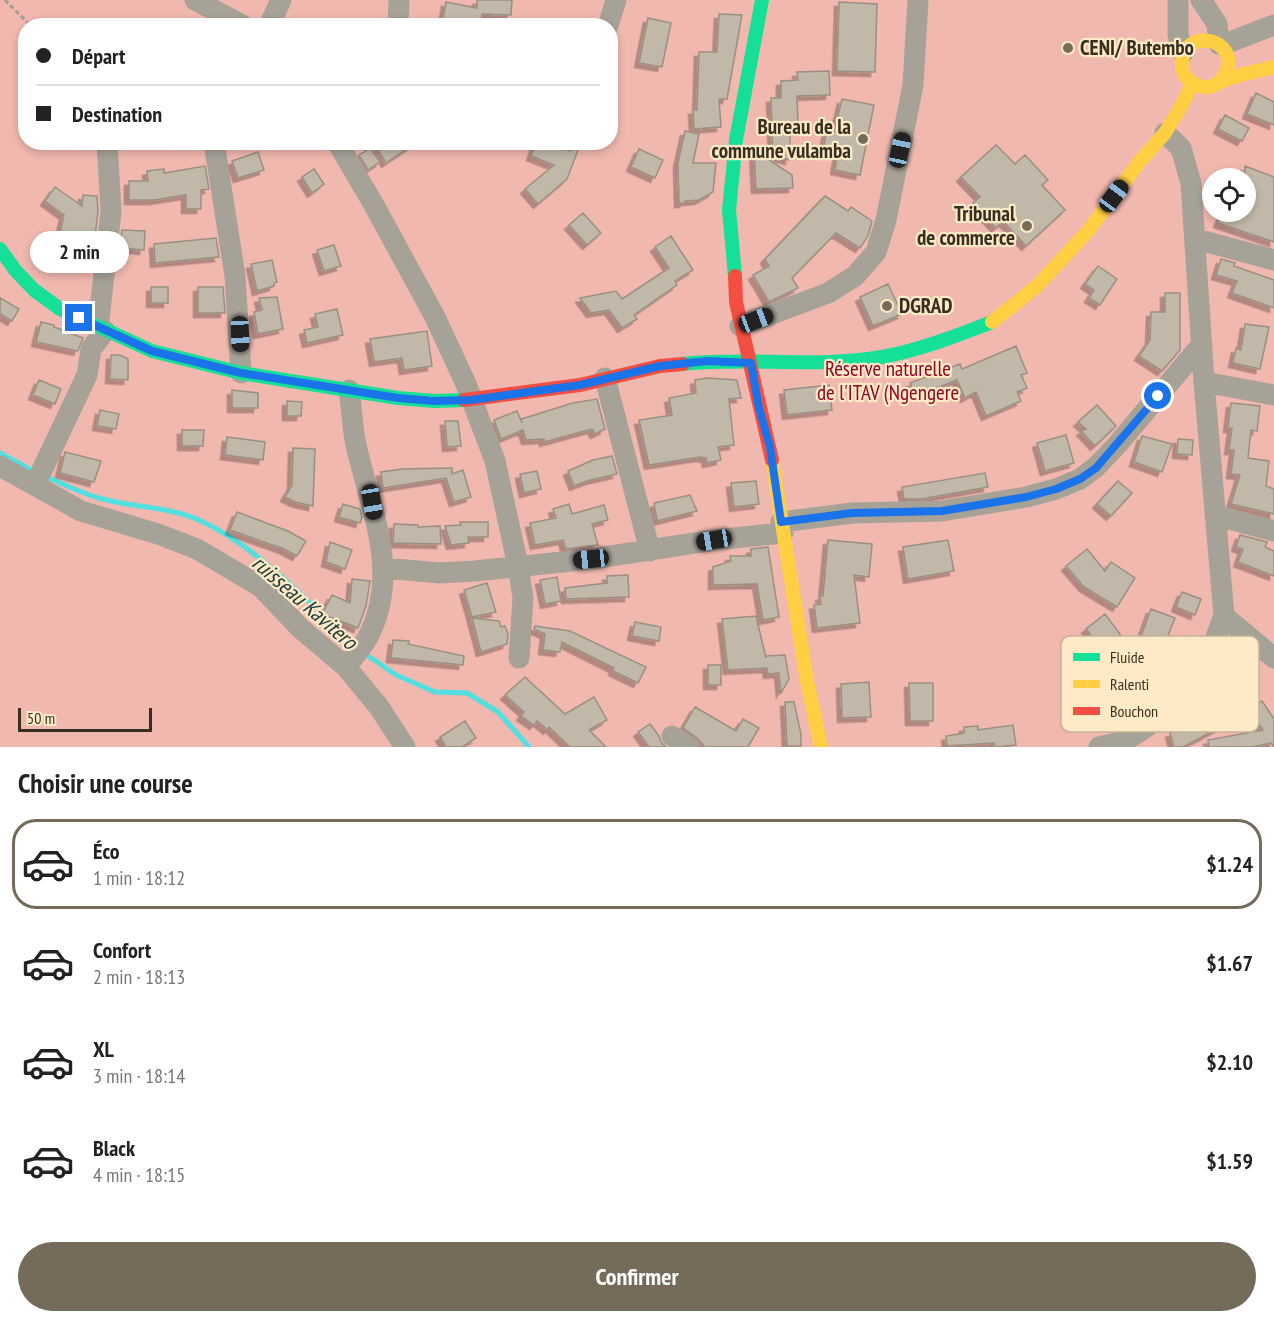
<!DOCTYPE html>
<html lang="fr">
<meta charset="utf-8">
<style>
:root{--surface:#fff;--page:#f2f2f2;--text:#222;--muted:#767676;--line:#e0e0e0;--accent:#746b5b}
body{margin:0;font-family:"PT Sans Narrow",sans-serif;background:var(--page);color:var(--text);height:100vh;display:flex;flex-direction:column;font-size:22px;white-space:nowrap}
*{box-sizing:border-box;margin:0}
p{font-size:20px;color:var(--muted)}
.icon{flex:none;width:33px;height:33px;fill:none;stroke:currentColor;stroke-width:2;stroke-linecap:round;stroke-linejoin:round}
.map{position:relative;height:747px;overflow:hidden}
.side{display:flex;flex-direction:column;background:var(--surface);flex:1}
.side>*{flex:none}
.hud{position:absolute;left:18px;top:18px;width:600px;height:132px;border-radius:24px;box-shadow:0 3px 9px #0003;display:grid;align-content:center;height:132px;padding:0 18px;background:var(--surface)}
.fabs{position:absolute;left:1202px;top:168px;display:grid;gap:12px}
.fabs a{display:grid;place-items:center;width:54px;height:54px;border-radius:50%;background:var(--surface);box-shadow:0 3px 9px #0003;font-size:30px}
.scale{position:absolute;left:18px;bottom:15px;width:134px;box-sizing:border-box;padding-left:6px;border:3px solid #372f21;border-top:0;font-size:16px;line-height:21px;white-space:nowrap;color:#372f21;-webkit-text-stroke:4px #ffeac7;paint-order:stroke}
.end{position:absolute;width:27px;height:27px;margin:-14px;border:8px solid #1a73e8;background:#fff;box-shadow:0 0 0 3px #fff}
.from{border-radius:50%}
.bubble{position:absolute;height:42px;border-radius:21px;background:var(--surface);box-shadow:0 3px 9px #0003;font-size:20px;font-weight:700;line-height:42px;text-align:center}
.car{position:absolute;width:18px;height:36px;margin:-18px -9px;border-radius:8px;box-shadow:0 0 4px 2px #0007;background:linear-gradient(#222 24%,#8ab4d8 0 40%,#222 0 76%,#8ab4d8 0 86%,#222 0)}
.hud b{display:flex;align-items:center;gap:21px;height:57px;font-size:22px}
.hud b+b{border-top:2px solid var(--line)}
.hud i{width:15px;height:15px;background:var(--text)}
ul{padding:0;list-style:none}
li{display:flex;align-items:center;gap:18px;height:90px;margin:0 12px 9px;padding:0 6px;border:3px solid transparent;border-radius:24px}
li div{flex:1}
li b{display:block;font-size:22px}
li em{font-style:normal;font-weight:700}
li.selected{border-color:var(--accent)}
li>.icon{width:54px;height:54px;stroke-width:1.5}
h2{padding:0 18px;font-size:27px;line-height:72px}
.button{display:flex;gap:12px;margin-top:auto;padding:12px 18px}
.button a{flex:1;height:69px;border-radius:36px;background:var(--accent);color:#fff;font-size:24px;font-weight:700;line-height:69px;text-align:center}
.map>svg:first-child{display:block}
</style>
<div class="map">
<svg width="1274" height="747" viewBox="0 0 1274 747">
<defs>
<filter id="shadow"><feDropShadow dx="-4.5" dy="4.5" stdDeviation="0" flood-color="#0004"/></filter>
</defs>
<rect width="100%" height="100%" fill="#e5dac7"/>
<path fill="#f1b8af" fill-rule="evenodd" d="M0,0H1274V747H0ZM26,26H610V142H26ZM1212,178H1245V212H1212Z"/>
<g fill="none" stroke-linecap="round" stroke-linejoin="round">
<path stroke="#51dfe0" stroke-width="5" d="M0,453L35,472
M44,476C62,483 80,493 99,498C133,508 169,506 201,521C258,547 311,605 357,647
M364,653L396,675L435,692L467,693L498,712L529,747"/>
</g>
<path fill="#c1b8a9" stroke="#999082" stroke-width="1.5" filter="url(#shadow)" d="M477,0H512L511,15L482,14L481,26H442L446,2L477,8Z
M839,2L877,4L875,72L837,71Z
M719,14L742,15L727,99H719L721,127L694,129L693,110H697L699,52H717Z
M648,18L671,23L662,67L639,63Z
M829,71L830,95L797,96L798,123H790V160L773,156L771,98H781V81L798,80L797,72Z
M1256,93L1274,102V125L1247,114Z
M842,99L874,105L860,175L835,170L838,153L823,150L827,130L834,132Z
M1225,115L1249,128L1242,141L1218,129Z
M685,131L699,134L693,163H716L713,192L699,200L685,201L684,203H679L678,163Z
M386,142H417L386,163L377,148Z
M536,142H548L570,151L581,142L567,179L538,204L525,189L554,165L531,156Z
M996,145L1015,164L1025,155L1048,180L1042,185L1065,210L1026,246L1003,221L996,228L973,203L980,197L961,177Z
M370,148L380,162L368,170L359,155Z
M639,149L663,160L655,178L631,167Z
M754,150L792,175L793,188L756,189Z
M258,152L264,170L238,178L232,161Z
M205,166L209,189L201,190V209H186V195L154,200H129V181H148L147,171L164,169V173Z
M1245,166L1274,177V242L1218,223L1223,212H1245Z
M314,169L324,184L312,193L302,177Z
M55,187L82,206L83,195L97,196L98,211L92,262L58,254L63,234L60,233L64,215L45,201Z
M825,196L848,211L851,207L872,221L868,236L860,248L836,233L792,278L798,288L769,302L753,275L769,266L765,259Z
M583,213L601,233L587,245L569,225Z
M122,230L145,231L144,250L120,248Z
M671,236L693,270L675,281L677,285L634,315L637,319L622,328L609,310L591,313L580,298L616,291L622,299L669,268L655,247Z
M216,238L219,257L155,263L154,244Z
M334,245L341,266L324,271L317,250Z
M1221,259L1235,263L1234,266L1274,280V308L1232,293L1237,281L1216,275Z
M272,260L277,282L274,283V286L257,291L251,264Z
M1098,266L1117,279L1100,305L1089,298L1094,290L1085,284Z
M888,284L902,314L873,326L860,297Z
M151,287H168V303H151Z
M198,287H223L225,313H198Z
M1165,293H1180V350L1162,371L1139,356L1150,340L1151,312H1165Z
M277,297L283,329L258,334L254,312L262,310L259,298Z
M0,298L19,309L12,321L0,314Z
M337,309L343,335L307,343L304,330L318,327L315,314Z
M41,322L54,325V327L83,338L78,351L36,342Z
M1245,324L1269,327L1260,369L1233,363L1236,348L1241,350Z
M427,331L432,366L404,370L402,358L374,362L370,339Z
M1016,346L1027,373L1021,375L1027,388L1017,392L1021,401L986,416L976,392L965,398L957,380L916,396L910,383L960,364L962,369Z
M111,355H120L128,359V380L110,379Z
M708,378L737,380L741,398L729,399L734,445L718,447L721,460L707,463L706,458L700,457L649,465L639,420L672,415L669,398L696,393L695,380Z
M39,380L61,389L55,404L33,395Z
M829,385L832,410L787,415L784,390Z
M232,390L258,393V408H232Z
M597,399L605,429L595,434L592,429L544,442V439L526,440L523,430L501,439L494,420L517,411L522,423L521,419L573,403Z
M287,401L302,402L301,416H287Z
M1231,403L1260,406L1257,431L1251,430L1248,458L1269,461L1266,486L1274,489V514L1231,504L1240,475L1231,474L1234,450H1229L1232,428H1228Z
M1097,405L1116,426L1095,446L1081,431L1086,429L1078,422Z
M100,410L119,414L116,429L97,426Z
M445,421H458L461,446L447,447Z
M182,430H204L203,446H182Z
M1066,435L1074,463L1045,471L1037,443Z
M1142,436L1172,444L1162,472L1134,462Z
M227,437L265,442L263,460L225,455Z
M1178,439L1193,440L1192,455L1177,454Z
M293,448L315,449L313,506L295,502L285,497L292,485Z
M65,452L101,461L94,482L60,473Z
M612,456L617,474L590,480L574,486L568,471L593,460Z
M452,468V474L463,470L471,497L454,502L446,478L383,488L381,472L402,469Z
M537,471L541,489L524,493L520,474Z
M985,473L988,487L921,499H904L902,487Z
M756,481L759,504L734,507L731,483Z
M1118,481L1132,493L1111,516L1097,504Z
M690,495L697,511L657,521L654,503Z
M343,504L360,509L362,517L360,523L339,517Z
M569,504L572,514L604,505L608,520L592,524L598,545L566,549L563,540L535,545L530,523L556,518L553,509Z
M237,512L288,531L306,541L297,556L284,549L230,530Z
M460,522H488V537H468L469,543L451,545L445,526L461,525Z
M394,524L418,525V527L440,526L441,544L393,543Z
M1240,535L1267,542L1265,547L1274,551V576L1238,562L1243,549L1236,547Z
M828,540L872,544L869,577L854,575L860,623L817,628L814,605L821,604L820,596H823Z
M948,540L954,571L908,579L903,547Z
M330,542L352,550L345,569L326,562Z
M768,547L779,617L763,620L757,584L713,585V567L731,561L730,556H751V549Z
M1087,549L1105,571L1111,562L1135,578L1117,607L1084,587L1066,566Z
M628,575L629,597L566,599L565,588L607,583V576Z
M557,577L561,601L545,604L540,580Z
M352,579L370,581L366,606L358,628L322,614L332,595L350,603Z
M487,583L496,612L472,617L464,590Z
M1182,592L1201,599L1195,615L1176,607Z
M1151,609L1175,618L1163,648L1140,639Z
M1105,614L1120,634L1134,691L1131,687L1104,693L1096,665L1111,661L1086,629Z
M756,616L766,658V656L785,655L789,679L781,693L779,673L768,674L767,668L728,670L722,619Z
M472,618L499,621L501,627L505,626L508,634L507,644L481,652Z
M635,622L661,627L659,641L632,636Z
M535,626L570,631L646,667L638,683L613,671L614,668L562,642L560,652L543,650L545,634L534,629Z
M393,640L409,641L408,644L464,656L463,665L391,658Z
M708,665H721V685H708Z
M525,677L565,714L594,697L607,720L589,730L606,747H570L549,727L548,730L537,721L534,725L521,716L524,712L505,695Z
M869,682L871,717L842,718L841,684Z
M909,683H933V721H910Z
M1262,701L1274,719V747L1271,743L1252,747H1209L1208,740L1263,730L1249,710Z
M785,702H794L801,734V746H787Z
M695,707L736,731L743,719L759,728L748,747H705L696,737L683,728Z
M1245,707L1247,713L1183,747H1174L1170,733L1190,727L1188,722L1203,714L1206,718Z
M465,721L476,738L462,747H446L440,737Z
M650,724L659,736L661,742L666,747H649L638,732Z
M1013,725L1016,745L995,747L994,743L947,746L946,736L964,733V727L978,726V730Z"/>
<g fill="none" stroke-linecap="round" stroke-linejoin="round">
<path stroke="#a49e94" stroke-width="3" stroke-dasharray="4.5 3" stroke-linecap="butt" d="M5,0L31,26"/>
<path stroke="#a7a298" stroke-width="21" d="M195,0L244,26
M1178,0V35L1183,53
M1201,0L1217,24L1219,44
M269,26L281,0
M398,26L399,0
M608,26L616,0
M1222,45L1274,25
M214,142L235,276L241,373
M337,142L374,205L435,317L466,384L495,461L518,566L523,598L519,658
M1196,239L1274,260
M740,326L828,293L855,276L876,252L886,220L913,85L918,0
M98,328L111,211L107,142
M605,378L650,551
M1204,382L1274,395
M0,466L81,511L158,534L197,549L261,587L300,628L346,667L379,707L405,747
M35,485L87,375L91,349L105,331
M1215,515L1274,531
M781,522L852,513L942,511L1026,497L1056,489L1080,479L1096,467L1117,445L1202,344
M384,568L440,573L475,571L591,559L714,540L783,533
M1224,616L1274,658
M346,667C354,656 365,645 370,633C400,571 370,507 356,445C352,427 352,408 349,390
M672,736L689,747
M1099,747C1107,745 1115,744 1122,741C1157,727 1194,684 1211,650C1216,639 1219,627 1224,616L1204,382L1191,183L1181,148L1165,133"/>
<path stroke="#16e098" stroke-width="14" d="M0,249L15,270L34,290L60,309L152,351L241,373L398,398L434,401L464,400
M735,276L729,210L736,140L762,0
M683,364C749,357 817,368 882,357C920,350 956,336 992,322"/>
<path stroke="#ffcf43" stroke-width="14" d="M1221,81C1224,76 1228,70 1228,64C1231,37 1185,30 1182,61C1181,68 1182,73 1187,78C1192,84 1200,88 1208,87C1214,86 1219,82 1225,80C1241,74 1258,71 1274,67
M992,322L1037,286L1088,231L1140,161L1165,133L1183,103L1192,83
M772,460L807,681L821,747"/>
<path stroke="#f24e42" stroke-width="14" d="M735,276L736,302L772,460
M464,400L580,385L660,366L683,364"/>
</g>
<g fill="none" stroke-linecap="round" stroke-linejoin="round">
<path stroke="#1a73e8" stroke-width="8" d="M79,318L152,351L241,373L398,398L434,401L471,400L580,385L660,366L707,361L751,363L759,408L770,447L781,522L852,513L942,511L1026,497L1056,489L1080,479L1096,468L1158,396"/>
</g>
<g fill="#746b5b" stroke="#ffeac7" stroke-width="2">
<circle cx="1068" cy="48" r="6"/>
<circle cx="863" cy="139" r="6"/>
<circle cx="1027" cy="226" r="6"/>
<circle cx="887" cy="306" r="6"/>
</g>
<g text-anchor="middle" stroke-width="4.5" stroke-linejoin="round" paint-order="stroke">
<g font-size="21" font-weight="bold" fill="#372f21" stroke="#ffeac7" text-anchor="start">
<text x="1080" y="55">CENI/ Butembo</text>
<text x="851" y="134" text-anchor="end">Bureau de la<tspan x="851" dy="24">commune vulamba</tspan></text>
<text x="1015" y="221" text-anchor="end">Tribunal<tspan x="1015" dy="24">de commerce</tspan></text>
<text x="899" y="313">DGRAD</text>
</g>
<g font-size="21" fill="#950322" stroke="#ffeac7">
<text x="888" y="376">Réserve naturelle<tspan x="888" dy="24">de l'ITAV (Ngengere</tspan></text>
</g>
<g font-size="22" font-style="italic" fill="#203c3e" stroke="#ffeac7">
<text transform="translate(305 602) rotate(41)" y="8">ruisseau Kavitero</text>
</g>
</g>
<rect x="1061" y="636" width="198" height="96" rx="9" fill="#ffeac7" stroke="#c3b295" stroke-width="1.5"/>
<rect x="1073" y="653" width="27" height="8" fill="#16e098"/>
<rect x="1073" y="680" width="27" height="8" fill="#ffcf43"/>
<rect x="1073" y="707" width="27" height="8" fill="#f24e42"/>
<g font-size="16" fill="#372f21">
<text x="1110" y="663">Fluide</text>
<text x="1110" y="690">Ralenti</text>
<text x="1110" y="717">Bouchon</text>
</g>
</svg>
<div class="fabs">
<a><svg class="icon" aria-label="locate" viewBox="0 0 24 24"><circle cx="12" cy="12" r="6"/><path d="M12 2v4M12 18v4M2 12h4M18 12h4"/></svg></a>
</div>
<div class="scale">50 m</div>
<i class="end from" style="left:1158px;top:396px"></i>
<i class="end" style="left:79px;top:318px"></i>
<div class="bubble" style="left:30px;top:231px;width:99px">2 min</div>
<i class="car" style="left:900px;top:150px;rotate:12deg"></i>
<i class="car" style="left:1114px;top:196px;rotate:37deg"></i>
<i class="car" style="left:756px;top:320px;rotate:69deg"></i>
<i class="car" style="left:240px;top:334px;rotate:178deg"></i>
<i class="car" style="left:372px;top:502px;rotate:170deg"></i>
<i class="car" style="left:714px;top:540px;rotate:260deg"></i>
<i class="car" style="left:591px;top:559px;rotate:264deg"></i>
<div class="hud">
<b><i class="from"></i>Départ</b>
<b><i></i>Destination</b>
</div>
</div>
<section class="side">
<h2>Choisir une course</h2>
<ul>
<li class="selected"><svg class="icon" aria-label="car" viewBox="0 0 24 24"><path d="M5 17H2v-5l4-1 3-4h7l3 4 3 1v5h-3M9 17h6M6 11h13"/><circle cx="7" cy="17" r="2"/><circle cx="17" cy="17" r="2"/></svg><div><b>Éco</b><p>1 min · 18:12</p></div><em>$1.24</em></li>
<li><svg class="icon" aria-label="car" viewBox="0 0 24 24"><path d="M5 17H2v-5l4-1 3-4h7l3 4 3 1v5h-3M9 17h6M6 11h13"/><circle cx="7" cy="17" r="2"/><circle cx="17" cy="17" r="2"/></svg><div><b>Confort</b><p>2 min · 18:13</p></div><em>$1.67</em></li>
<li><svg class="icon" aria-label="car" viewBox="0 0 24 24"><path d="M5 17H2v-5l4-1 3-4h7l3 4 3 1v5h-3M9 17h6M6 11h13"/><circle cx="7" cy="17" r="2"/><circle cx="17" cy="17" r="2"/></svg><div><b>XL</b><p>3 min · 18:14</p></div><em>$2.10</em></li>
<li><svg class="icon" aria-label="car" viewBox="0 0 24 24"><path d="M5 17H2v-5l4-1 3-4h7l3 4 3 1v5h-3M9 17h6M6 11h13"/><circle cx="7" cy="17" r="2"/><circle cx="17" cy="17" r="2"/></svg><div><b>Black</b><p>4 min · 18:15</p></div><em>$1.59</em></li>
</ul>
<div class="button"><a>Confirmer</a></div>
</section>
